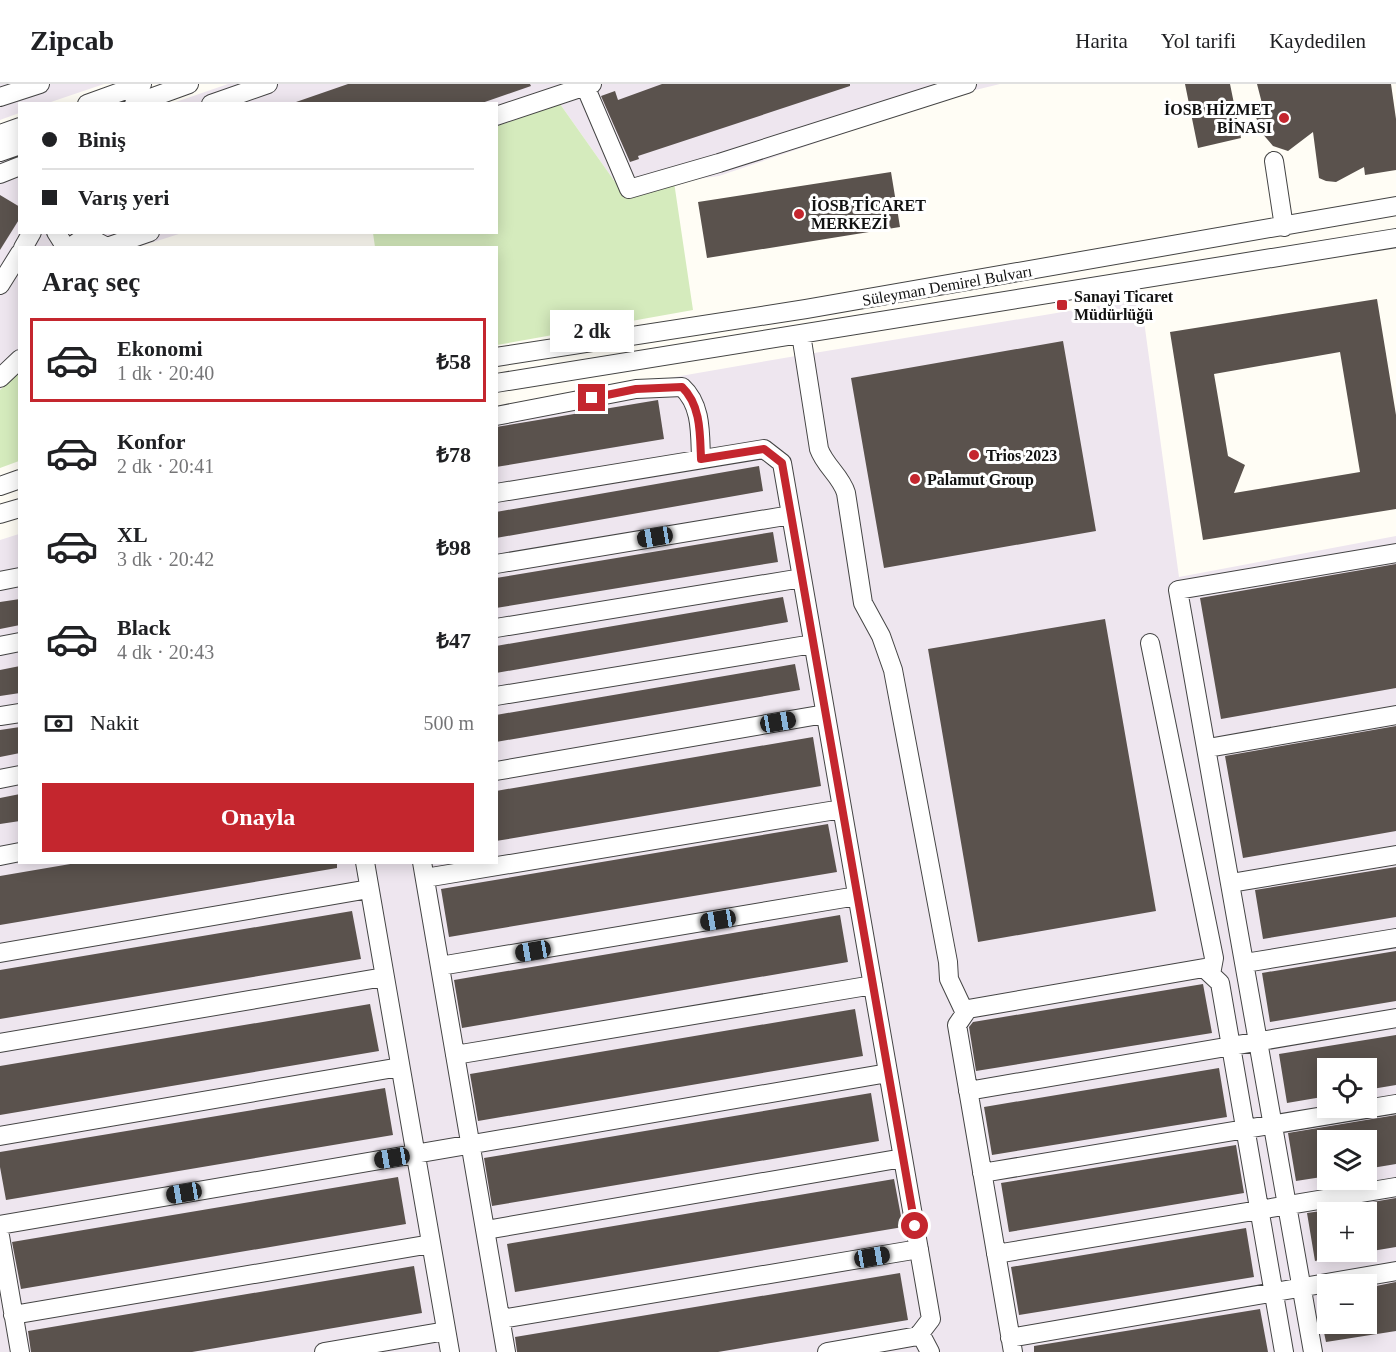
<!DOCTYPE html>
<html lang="tr">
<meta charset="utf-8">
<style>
:root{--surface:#fff;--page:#f2f2f2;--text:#202124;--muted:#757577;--line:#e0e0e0;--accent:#c4262e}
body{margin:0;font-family:"Times New Roman",serif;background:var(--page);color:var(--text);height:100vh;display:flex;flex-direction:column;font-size:22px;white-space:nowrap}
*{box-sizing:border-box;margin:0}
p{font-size:20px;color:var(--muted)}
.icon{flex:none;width:33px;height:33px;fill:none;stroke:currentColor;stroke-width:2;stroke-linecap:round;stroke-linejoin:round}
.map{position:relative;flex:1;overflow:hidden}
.drawer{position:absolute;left:18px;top:162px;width:480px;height:618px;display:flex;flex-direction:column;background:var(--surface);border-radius:0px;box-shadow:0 3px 15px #0003}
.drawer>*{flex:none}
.top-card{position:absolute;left:18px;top:18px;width:480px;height:132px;border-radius:0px;box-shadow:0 3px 15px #0003;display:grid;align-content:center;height:132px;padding:0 24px;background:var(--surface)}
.buttons{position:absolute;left:1317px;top:974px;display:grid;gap:12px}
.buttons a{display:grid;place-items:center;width:60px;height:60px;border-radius:0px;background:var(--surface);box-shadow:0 3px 15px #0003;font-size:30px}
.end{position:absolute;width:27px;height:27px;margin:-14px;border:8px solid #c4262e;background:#fff;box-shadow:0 0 0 3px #fff}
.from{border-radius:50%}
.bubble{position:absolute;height:42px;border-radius:0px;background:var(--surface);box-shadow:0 3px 15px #0003;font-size:20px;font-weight:700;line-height:42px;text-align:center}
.car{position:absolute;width:18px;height:36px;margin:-18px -9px;border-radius:8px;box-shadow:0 0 4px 2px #0007;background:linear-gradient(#222 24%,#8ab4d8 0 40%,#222 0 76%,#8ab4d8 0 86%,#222 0)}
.top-card b{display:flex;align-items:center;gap:21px;height:57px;font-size:22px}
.top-card b+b{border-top:2px solid var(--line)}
.top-card i{width:15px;height:15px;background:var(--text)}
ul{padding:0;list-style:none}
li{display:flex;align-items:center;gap:18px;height:84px;margin:0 12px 9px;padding:0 12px;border:3px solid transparent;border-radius:0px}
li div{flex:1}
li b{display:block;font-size:22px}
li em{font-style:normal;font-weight:700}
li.current{border-color:var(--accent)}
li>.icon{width:54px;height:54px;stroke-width:1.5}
h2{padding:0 24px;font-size:27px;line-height:72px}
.pay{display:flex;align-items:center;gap:15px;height:66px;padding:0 24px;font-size:22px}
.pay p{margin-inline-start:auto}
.primary-button{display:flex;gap:12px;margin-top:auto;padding:12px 24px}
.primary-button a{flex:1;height:69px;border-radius:0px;background:var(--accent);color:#fff;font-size:24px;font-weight:700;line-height:69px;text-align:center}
header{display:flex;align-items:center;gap:36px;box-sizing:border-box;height:84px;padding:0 30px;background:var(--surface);border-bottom:2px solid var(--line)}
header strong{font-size:28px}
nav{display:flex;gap:33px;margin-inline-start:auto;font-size:21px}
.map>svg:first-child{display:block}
</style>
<header>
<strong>Zipcab</strong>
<nav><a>Harita</a><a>Yol tarifi</a><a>Kaydedilen</a></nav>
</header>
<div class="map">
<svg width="1396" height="1268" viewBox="0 0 1396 1268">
<rect width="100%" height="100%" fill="#fffdf5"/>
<path fill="#eee6ef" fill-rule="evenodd" d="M0,0H104L48,19L20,20L19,29L0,36Z
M228,0H1000L963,9L719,92L674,98L625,112L560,20L497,42L496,20H170Z
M19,71L20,148L182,149L138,163L20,164L19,288L0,306V78Z
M1141,215L1179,493L1396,452V1268H0V456L19,450L20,778H496L497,324L790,273ZM1328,984H1366V1023H1328ZM1328,1056H1366V1095H1328ZM1328,1128H1366V1167H1328ZM1328,1200H1366V1239H1328Z"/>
<path fill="#d5ebbd" d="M560,20L625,112L674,98L693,226L497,261L496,164L375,163L373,149L496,148L497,42Z
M19,288V377L0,384V306Z"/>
<path fill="#5a524d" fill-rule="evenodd" d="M348,0H530L531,2L479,20H296V18Z
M662,0H850V2L638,72L639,75L630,78L601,12L615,7L618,16Z
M1185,0H1230L1241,54L1198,64Z
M1257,0H1391L1396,35V86L1365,91L1364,83L1336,98L1326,97L1319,94L1313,48L1288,67L1273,62L1261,48L1256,33L1265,31Z
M891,88L900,143L707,174L698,118Z
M0,111L20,123V134L0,166Z
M1377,215L1396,331V425L1203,456L1170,248ZM1340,268L1360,388L1234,409L1245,381L1228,372L1214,290Z
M1063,257L1096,447L884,484L851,294Z
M658,316L664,355L496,383V343Z
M759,382L763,407L496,454V428Z
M773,448L778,478L496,524V494Z
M1396,480V604L1221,635L1200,514Z
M783,513L788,538L496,589V562Z
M20,515V541L0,545V518Z
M1105,535L1156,827L978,858L928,565Z
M795,580L800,606L496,658V631Z
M20,582V609L0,612V586Z
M1396,642V747L1243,774L1225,672Z
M20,643V669L0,673V646Z
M813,653L821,702L496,757V707Z
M20,710V737L0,740V714Z
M828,740L837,788L449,853L441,805Z
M82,778H337V784L0,841V792Z
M1396,783V833L1263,855L1255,806Z
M352,827L361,875L0,935V886Z
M840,831L848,878L462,944L454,896Z
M1396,867V917L1270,938L1262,889Z
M1203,900L1212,949L976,987L969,943L973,938Z
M370,920L379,967L0,1031V982Z
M855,925L863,972L478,1037L470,990Z
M1396,951V1001L1366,1006V984H1328V1012L1287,1019L1279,970Z
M1219,984L1227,1033L992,1071L984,1023Z
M385,1004L393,1051L6,1116L0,1083V1068Z
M871,1009L879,1057L492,1122L484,1074Z
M1396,1031V1080L1366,1085V1056H1328V1092L1296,1097L1288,1049Z
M1236,1061L1244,1109L1009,1148L1001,1099Z
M398,1093L406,1140L21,1205L12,1158Z
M894,1095L903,1143L515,1208L507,1160Z
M1396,1114V1163L1366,1168V1128H1343V1123Z
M1328,1126V1174L1315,1177L1307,1129Z
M1246,1144L1254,1193L1019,1231L1011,1183Z
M414,1182L422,1229L192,1268H31L28,1247Z
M900,1189L908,1236L718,1268H517L515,1253Z
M1396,1198V1247L1326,1258L1322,1239H1366V1204Z
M1260,1225L1268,1268H1034V1262Z"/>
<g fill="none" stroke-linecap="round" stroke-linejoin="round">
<g stroke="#444" stroke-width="20">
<path id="minor" d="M585,2L629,105L719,79L967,0
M0,13L40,0
M87,20L142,0
M134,20L189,0
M211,20L268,0
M496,32L592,0
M0,50L20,43
M0,68L20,61
M1274,77L1284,143
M0,90L20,82
M56,148L66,164
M85,148L86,152L107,163L150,148
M23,164L32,148
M69,164L86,152
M0,201L20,169
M801,250L819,365C825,382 841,392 846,409L863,519L881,552L893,586L948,878L949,895L965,929
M496,273L806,225L1396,122
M0,294L20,275
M496,299L1396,154
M496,332L636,305L682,303C702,321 700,350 701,375
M0,402L20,395
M496,409L764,365L782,379L931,1235L918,1252L827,1268
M0,430L20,424
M496,480L791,431
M0,497L20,493
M496,544L802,494
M1150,559L1214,874L1211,890
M0,562L20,558
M496,612L813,560
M0,632L20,629
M1208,664L1396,631
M496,687L825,630
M0,695L20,691
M0,772L20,768
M365,778L450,1268
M422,778L506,1268
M425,794L842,725
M1231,799L1396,771
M0,869L369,805
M1245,879L1396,854
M440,882L857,812
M0,959L384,893
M455,971L873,901
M968,1007L1396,934
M0,1052L400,983
M982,1089L1396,1020
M0,1141L888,989
M486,1146L903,1074
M0,1152L20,1268
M996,1170L1396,1103
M13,1231L431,1160
M501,1235L919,1165
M920,1249L930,1268
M1010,1254L1396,1187
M324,1268L446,1247
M1013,1268L957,941L968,925L1204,884L1220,899L1284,1268
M1313,1268L1178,506L1396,469"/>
</g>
<use href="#minor" stroke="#fff" stroke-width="18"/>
</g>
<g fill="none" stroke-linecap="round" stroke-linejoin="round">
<path stroke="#c4262e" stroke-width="8" d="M592,314L636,305L682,303C701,321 700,350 701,375L764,365L782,379L915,1142"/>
</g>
<g fill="#c4262e" stroke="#fff" stroke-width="2">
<circle cx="1284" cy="34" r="6"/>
<circle cx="799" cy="130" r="6"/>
<rect x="1056" y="215" width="12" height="12" rx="3"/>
<circle cx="974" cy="371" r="6"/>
<circle cx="915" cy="395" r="6"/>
</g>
<g text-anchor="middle" stroke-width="6" stroke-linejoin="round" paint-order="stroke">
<g font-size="16" font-weight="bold" fill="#111" stroke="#fff" text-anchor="start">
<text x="1272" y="31" text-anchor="end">İOSB HİZMET<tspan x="1272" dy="18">BİNASI</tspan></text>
<text x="811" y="127">İOSB TİCARET<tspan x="811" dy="18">MERKEZİ</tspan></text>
<text x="1074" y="218">Sanayi Ticaret<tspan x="1074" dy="18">Müdürlüğü</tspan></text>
<text x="986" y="377">Trios 2023</text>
<text x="927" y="401">Palamut Group</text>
</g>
<g font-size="16" fill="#111" stroke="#fff">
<text transform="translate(947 201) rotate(-10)" y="6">Süleyman Demirel Bulvarı</text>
</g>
</g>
</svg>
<div class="buttons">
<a><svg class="icon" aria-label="locate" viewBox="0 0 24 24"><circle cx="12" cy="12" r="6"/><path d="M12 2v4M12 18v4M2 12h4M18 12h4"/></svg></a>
<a><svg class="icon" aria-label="layers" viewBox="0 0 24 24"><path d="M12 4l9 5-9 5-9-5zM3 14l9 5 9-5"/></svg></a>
<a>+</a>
<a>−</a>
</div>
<i class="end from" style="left:915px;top:1142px"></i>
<i class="end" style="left:592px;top:314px"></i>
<div class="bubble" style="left:550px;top:226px;width:84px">2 dk</div>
<i class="car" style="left:655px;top:453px;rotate:261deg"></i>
<i class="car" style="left:778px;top:638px;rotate:80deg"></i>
<i class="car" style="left:718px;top:836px;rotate:260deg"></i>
<i class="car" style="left:533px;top:867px;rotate:260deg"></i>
<i class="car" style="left:392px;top:1074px;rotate:260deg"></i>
<i class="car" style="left:184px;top:1109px;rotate:260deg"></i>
<i class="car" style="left:872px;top:1173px;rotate:80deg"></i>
<div class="top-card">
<b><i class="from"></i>Biniş</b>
<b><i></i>Varış yeri</b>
</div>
<section class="drawer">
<h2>Araç seç</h2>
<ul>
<li class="current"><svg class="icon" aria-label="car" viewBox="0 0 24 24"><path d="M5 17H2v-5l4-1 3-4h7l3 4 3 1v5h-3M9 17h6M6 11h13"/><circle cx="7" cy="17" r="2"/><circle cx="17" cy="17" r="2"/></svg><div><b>Ekonomi</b><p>1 dk · 20:40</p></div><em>₺58</em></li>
<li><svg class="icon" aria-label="car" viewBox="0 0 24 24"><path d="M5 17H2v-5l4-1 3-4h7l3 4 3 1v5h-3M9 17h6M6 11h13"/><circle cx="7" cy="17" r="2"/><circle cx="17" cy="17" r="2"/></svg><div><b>Konfor</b><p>2 dk · 20:41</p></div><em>₺78</em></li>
<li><svg class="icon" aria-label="car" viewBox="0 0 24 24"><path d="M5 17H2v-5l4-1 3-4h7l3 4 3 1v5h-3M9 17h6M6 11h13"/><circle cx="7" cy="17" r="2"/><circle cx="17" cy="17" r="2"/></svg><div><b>XL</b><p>3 dk · 20:42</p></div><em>₺98</em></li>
<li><svg class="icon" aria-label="car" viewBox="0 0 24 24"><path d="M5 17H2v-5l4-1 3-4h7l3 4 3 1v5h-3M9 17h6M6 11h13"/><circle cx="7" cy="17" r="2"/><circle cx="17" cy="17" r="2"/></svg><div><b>Black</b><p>4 dk · 20:43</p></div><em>₺47</em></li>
</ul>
<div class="pay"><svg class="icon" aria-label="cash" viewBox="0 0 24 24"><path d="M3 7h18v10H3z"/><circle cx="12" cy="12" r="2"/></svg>Nakit<p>500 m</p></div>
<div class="primary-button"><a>Onayla</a></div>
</section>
</div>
